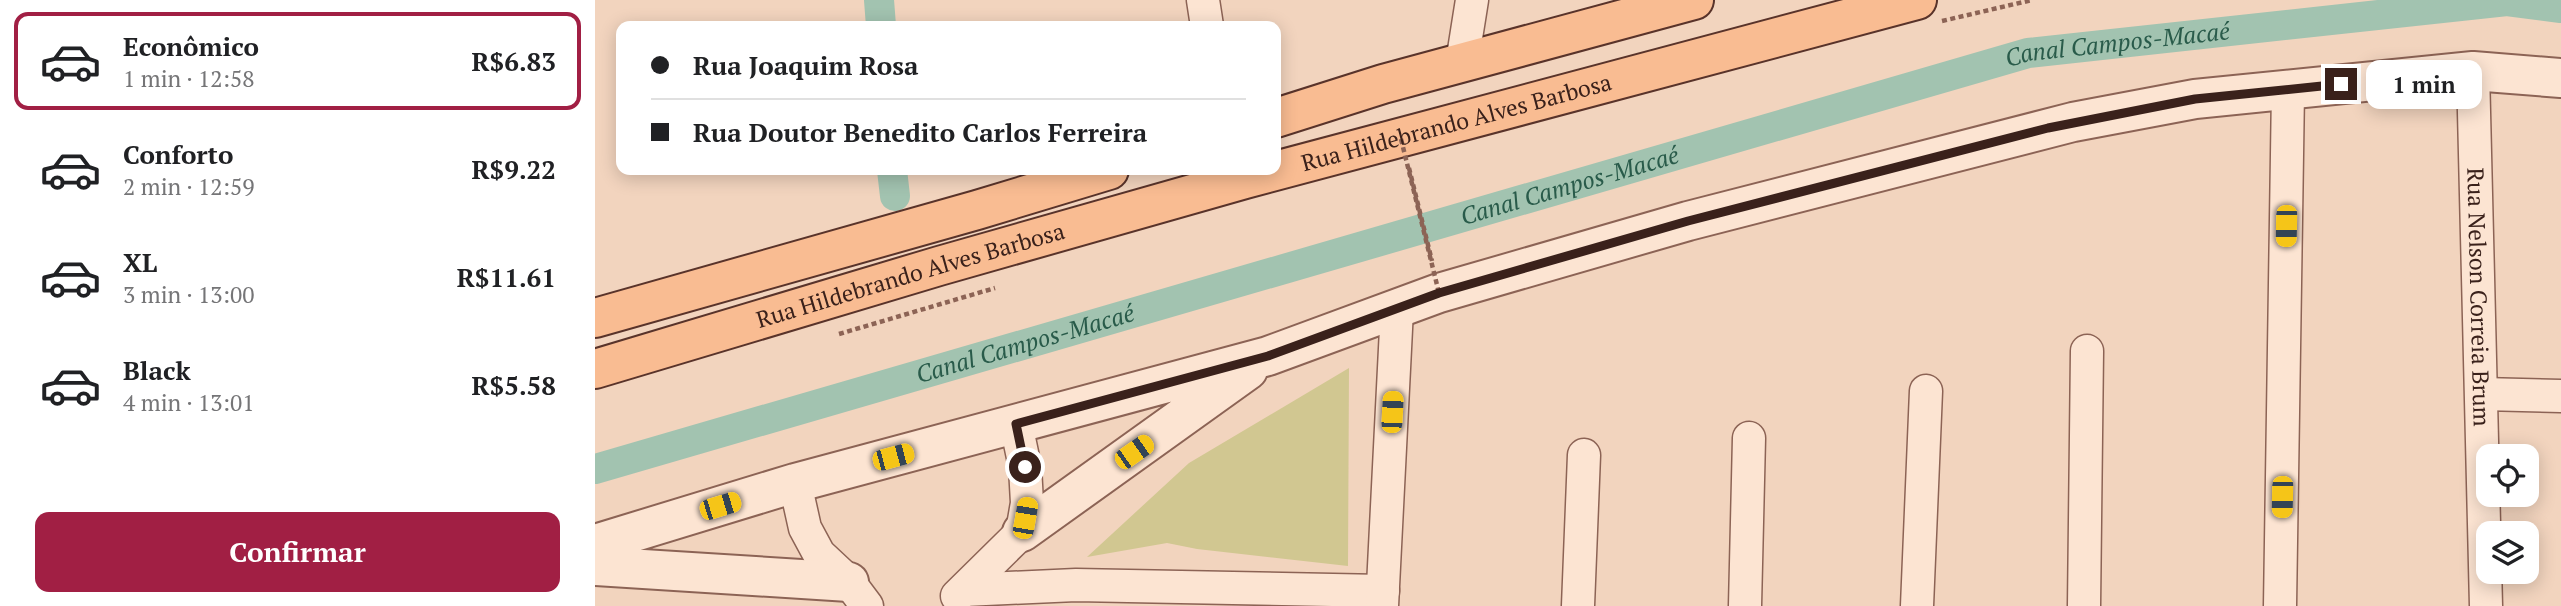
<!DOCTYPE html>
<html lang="pt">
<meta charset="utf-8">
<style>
:root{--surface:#fff;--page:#f2f2f2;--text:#202124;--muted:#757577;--line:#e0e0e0;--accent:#a11f44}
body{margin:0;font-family:"PT Serif",serif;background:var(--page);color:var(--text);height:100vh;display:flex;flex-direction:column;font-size:26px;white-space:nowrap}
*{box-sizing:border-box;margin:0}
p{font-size:23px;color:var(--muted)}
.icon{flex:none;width:38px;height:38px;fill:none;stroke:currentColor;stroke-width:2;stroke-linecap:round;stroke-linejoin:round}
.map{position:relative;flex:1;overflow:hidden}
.sheet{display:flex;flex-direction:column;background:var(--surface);width:595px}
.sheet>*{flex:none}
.hud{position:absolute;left:21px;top:21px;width:665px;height:154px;border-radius:14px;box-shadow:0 4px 18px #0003;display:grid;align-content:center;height:154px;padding:0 35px;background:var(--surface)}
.tools{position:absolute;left:1881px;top:444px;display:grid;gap:14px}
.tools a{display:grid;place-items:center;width:63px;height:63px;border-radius:14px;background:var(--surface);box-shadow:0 4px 18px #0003;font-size:35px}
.end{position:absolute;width:32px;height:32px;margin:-16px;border:9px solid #3a211b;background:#fff;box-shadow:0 0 0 4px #fff}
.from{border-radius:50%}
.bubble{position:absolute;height:49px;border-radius:14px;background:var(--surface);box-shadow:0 4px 18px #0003;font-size:23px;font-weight:700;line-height:49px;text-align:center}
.car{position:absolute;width:21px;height:42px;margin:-21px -10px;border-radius:9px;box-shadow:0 0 5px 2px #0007;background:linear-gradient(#f5c518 24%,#345 0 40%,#f5c518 0 76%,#345 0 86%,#f5c518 0)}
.hud b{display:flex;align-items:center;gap:24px;height:66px;font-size:26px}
.hud b+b{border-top:2px solid var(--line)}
.hud i{width:18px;height:18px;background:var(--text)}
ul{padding:12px 0 0;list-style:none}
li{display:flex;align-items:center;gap:21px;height:98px;margin:0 14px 10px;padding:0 21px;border:4px solid transparent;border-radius:14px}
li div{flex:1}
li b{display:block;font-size:26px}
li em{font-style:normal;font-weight:700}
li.selected{border-color:var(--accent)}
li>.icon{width:63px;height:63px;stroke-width:1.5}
.cta{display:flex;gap:14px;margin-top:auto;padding:14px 35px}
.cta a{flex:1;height:80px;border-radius:14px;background:var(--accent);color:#fff;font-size:28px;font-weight:700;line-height:80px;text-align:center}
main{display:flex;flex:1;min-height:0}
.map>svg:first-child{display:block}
</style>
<main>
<section class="sheet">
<ul>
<li class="selected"><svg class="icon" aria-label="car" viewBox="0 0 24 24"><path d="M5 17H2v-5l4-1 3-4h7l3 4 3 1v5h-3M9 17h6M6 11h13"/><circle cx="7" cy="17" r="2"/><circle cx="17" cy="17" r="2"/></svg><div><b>Econômico</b><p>1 min · 12:58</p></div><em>R$6.83</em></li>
<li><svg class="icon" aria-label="car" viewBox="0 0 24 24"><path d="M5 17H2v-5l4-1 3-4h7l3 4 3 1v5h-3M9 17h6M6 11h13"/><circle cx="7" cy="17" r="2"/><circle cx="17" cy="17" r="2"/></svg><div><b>Conforto</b><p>2 min · 12:59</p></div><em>R$9.22</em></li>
<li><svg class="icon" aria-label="car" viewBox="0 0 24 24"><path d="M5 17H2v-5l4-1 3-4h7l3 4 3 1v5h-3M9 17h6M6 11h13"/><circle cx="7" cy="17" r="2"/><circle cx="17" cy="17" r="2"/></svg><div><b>XL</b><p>3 min · 13:00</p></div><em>R$11.61</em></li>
<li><svg class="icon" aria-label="car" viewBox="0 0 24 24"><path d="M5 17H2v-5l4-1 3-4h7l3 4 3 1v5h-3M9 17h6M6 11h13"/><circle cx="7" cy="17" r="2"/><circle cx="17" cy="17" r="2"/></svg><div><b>Black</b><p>4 min · 13:01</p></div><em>R$5.58</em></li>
</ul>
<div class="cta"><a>Confirmar</a></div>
</section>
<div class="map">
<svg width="1966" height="606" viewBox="0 0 1966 606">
<rect width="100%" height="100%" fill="#f2d4be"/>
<path fill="#d1c791" d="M754,368L753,566L602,549L572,543L492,557L594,463Z"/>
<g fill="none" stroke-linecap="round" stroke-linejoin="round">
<g stroke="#a2c3b0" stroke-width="30">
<path d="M284,0L286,26"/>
<path d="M297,170L300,196"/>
<path id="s1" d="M0,469L1433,53L1912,1L1966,8"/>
</g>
<g stroke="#8c6355" stroke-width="35">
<g id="minor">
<path d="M608,0L612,26"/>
<path d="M867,63L877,0"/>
<path id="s2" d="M1878,71L1891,606"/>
<path d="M1887,394L1966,396"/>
<path d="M200,483L210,528L224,554L254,582L272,606"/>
<path d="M369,590L481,585L788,591"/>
<path d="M362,596L427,532L432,503L430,467L421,424"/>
<path d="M787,606L802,309"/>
<path d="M983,606L989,455"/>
<path d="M1150,606L1154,438"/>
<path d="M1322,606L1331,391"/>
<path d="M1489,606L1492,351"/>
<path d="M1685,606L1693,90"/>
</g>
</g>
<g stroke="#8c6355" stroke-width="42">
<path id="tertiary" d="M427,532L653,370
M0,544L200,483L673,356L844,293L1093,221L1478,122L1600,99L1878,71L1966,78
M0,566L254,582"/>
</g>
<g stroke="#59332a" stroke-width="42">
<g id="primary">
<path d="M681,118L788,84L1099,0"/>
<path d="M0,318L382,210L514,170"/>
<path id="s3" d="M0,369L344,266L650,179L1322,0"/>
</g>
</g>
<path stroke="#8c6355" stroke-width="4.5" stroke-dasharray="5 3.5" stroke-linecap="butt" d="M1347,21L1437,0
M814,168L837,261
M244,334L400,288"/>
<use href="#minor" stroke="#fce4d2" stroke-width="32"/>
<use href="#tertiary" stroke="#fce4d2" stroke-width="38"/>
<use href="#primary" stroke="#f9bc92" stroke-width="38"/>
<path stroke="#8c6355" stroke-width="4.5" stroke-dasharray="5 3.5" stroke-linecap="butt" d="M806,139L844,293"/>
</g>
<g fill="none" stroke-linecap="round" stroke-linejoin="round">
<path stroke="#3a211b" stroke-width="9" d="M430,467L421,424L673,356L844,293L1093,221L1453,128L1600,99L1746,84"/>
</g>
<g text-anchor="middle" stroke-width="6" stroke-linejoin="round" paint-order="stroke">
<g font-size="23" fill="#3a211b" stroke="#f9e1cf">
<text dy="8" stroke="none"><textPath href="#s3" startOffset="896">Rua Hildebrando Alves Barbosa</textPath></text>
<text dy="8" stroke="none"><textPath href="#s3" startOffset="329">Rua Hildebrando Alves Barbosa</textPath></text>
<text dy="8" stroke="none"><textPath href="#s2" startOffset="226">Rua Nelson Correia Brum</textPath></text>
</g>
<g font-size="24" font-style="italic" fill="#295b4a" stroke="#f9e1cf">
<text dy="8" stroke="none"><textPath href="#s1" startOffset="1582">Canal Campos-Macaé</textPath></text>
<text dy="8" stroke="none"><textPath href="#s1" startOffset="1015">Canal Campos-Macaé</textPath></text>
<text dy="8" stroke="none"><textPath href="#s1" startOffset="448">Canal Campos-Macaé</textPath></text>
</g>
</g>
</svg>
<div class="tools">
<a><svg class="icon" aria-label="locate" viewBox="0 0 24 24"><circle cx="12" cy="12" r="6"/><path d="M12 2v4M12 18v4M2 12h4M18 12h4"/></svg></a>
<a><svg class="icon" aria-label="layers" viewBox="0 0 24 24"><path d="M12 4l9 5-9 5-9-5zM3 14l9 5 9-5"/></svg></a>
</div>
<i class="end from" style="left:430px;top:467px"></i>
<i class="end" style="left:1746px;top:84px"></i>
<div class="bubble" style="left:1771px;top:60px;width:116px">1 min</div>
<i class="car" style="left:1691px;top:226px;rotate:181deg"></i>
<i class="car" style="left:797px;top:412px;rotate:3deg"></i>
<i class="car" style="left:539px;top:452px;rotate:55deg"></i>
<i class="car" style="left:298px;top:457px;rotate:75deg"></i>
<i class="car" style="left:1687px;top:497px;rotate:181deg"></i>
<i class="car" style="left:125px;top:506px;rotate:73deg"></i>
<i class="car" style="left:430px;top:518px;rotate:10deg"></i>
<div class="hud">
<b><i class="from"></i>Rua Joaquim Rosa</b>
<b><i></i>Rua Doutor Benedito Carlos Ferreira</b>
</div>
</div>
</main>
